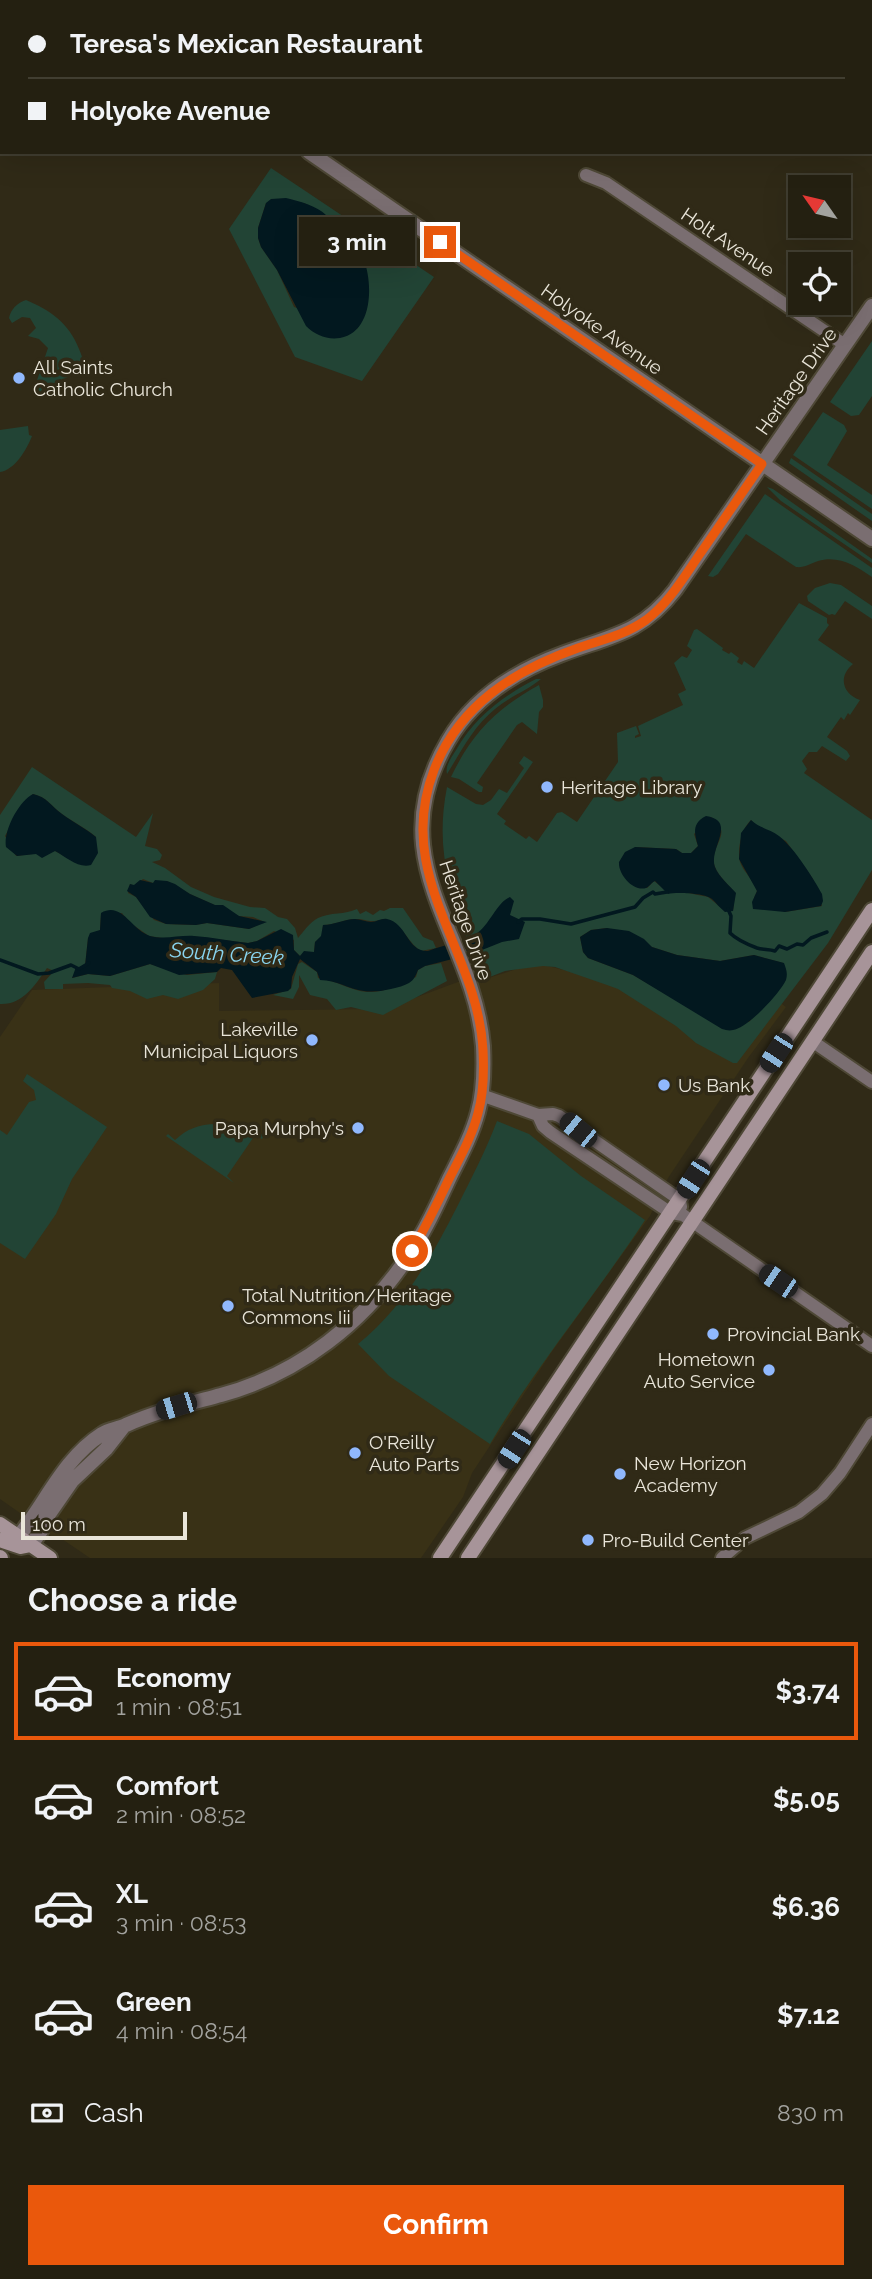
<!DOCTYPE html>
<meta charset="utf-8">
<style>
:root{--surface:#242011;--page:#2c281a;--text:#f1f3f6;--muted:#a3a39f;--line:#413e31;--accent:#ea580c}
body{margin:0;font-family:Raleway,sans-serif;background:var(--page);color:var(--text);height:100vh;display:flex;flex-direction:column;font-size:26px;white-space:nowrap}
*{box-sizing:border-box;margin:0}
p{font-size:23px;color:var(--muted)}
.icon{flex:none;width:38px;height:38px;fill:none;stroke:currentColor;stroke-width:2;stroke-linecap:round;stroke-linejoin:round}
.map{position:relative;height:1558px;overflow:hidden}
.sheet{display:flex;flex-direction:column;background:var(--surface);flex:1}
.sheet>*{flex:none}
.banner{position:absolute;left:0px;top:0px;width:873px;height:154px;box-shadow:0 7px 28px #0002,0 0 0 2px var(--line);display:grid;align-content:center;height:154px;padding:0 28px;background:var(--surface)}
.needle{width:46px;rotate:304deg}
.controls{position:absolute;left:788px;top:175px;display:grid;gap:14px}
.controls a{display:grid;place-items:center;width:63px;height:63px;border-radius:0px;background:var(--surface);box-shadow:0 7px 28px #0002,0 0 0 2px var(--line);font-size:35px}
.scale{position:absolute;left:21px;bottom:18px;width:166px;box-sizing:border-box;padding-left:7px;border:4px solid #e9e5d9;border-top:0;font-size:19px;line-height:24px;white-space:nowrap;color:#e9e5d9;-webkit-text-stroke:5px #302a17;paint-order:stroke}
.end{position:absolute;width:32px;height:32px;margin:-16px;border:9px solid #ea580c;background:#fff;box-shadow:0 0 0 4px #fff}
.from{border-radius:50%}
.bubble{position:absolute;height:49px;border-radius:0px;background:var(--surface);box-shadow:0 7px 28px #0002,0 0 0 2px var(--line);font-size:23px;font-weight:700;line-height:49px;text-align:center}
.car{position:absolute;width:21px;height:42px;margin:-21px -10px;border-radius:9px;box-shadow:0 0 5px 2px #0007;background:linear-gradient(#222 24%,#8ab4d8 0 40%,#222 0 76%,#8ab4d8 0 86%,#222 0)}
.banner b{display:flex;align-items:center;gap:24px;height:66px;font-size:26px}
.banner b+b{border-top:2px solid var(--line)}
.banner i{width:18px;height:18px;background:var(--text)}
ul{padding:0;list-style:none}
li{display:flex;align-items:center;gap:21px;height:98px;margin:0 14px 10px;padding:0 14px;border:4px solid transparent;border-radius:0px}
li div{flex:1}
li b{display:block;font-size:26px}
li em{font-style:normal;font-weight:700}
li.selected{border-color:var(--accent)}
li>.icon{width:63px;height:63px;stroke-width:1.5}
h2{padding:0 28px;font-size:32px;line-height:84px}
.pay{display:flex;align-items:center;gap:18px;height:77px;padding:0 28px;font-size:26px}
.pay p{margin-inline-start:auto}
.primary-button{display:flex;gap:14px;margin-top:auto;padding:14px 28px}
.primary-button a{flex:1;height:80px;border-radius:0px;background:var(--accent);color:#fff;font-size:28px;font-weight:700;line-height:80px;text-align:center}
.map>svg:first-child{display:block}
</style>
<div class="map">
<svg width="872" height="1558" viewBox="0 0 872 1558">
<rect width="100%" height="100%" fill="#302a17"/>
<path fill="#393116" d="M536,963L616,983L774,998L786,1007L748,1058L668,1178L650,1216L551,1353L472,1473L463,1497L421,1558H90L59,1537L56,1539L20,1518V1513L0,1499V1037L32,990L219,983V1011L385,1009L466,979L482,980Z"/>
<path fill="#224435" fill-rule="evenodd" d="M271,168L434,277L362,381L295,357L229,229ZM266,203H304L320,211L346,237L363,258L369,289L366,311L357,329L294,307L277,270L261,247L258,238V228Z
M26,300C50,310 69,323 79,349C82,356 85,363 82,370L62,380L60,379L44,397H39L33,392L48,348L39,339L28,336L36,328L30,318L22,317L12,323L9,318C11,309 17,303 26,300Z
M872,341V396L859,415L851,416L830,402Z
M823,412L844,425L847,431L827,465L872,495V509L793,455Z
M28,426L29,435L32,436C27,449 15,470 0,472V430Z
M791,458L872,514V521L789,463Z
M767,487L773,489L872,559V563L781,501Z
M765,494L872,568V577C856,566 839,555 818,561C810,564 804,568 796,567L746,534L718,574L713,577L708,576Z
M830,583L841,585L872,606V619L845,601L835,615L832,614L829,615L808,601L807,596L815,588Z
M799,603L827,618V623L829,625L818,640L853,664C838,676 842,694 860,700L850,715L848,713L844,720L841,717L827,737L847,751L850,756L846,761L822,746L817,752H809L802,761L807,769L804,773L872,820V870L828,943L737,1063H733L696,1043L676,1026L618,989L607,985L555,967L543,966L505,971L482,980C475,965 471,949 465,934C447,882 436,844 447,787L476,804L483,805L491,800L499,789L507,793L524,768L519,763L524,756L533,762L497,814L506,821L504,824L526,839L529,836L537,842L557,813L562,812L577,822L618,762L617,733L636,726L639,734L635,736V738L641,736L638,726L683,705L678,694L686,690L674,663L682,656L687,658L692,650L687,646L694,630L697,629L723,648L722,650L729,654L731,652L739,658L737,662L742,665L744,661L754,668ZM711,817C736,834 707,846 715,867C719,877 729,885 735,893L733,911H725L708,897L663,888L654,881L647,888L637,886L635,847L676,849L682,853H691L698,846L694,834ZM751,820L756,825L786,841L813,879L822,906L785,912L754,898L757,891C754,880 744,873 740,862C737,850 741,829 751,820ZM607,928L652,947L677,955L720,961L754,955L783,963L785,981L749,1022L669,996L633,975L588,958L583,952L580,937L591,930Z
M536,679H541C528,690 509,697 495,709C473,727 462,750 447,774C445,766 451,758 456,750C475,717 503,696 536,679Z
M539,685L543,700V707L539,712L537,734L522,722L517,725L477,783L483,787L482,792H479L459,779L451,777C472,733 496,709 539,685Z
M32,767L136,837L153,813L145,846L157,849L162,855L160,860L152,862L165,868L191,887L214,897L250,907L265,908L278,917L287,919L295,928L298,938C304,931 309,923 318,918C330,912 345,915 357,909L360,914L366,911L373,915L380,910L384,911L390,908H403L423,937L433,941L436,948L421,951C406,941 403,923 384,919C367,924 367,918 354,919C343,920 334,925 323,925L322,936L315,942L314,953L307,952L300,956L294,950V940L274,931L257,941L248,943L191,936L169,939L149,936L129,922L122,913H101L100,930L88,938L85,966L79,969L72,978L88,974L110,976L150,964L187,975L217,972L215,979L203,990L178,999L163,995L147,999L130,991L112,988L110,985L88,983L63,984V989H45L44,982L54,971L47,968C35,985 23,1005 0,1004V815ZM33,794C47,797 51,806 62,814C73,822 86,828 96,837L75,862L55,851L16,856L5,836L17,813ZM143,879L153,883L167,881L190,894L239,916L253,917L265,922L249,929L207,923L195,925L166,924L154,920L136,897L128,893L130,884L134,886Z
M302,962L317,972L318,978C335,980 352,991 367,992C384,993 402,984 416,977L418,970L425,966L441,963L447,981L383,1015L351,1007L336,1010L327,999L310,995L299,975V987L293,999L273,995L291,989L298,964Z
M27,1074L107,1127L72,1179L56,1214L25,1259L0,1243V1130L7,1135L29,1102L36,1100L34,1090L23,1081Z
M497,1121L529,1134L581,1176L645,1220C595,1296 536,1366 490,1444L389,1376L358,1344C404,1307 432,1256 458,1205C472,1177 486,1150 497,1121Z
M216,1124L236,1128L250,1137L256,1130L264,1136L262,1139L255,1135L227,1176L234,1183L166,1136L168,1134L175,1140C187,1129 199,1124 216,1124Z"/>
<path fill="#02181f" d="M286,198C299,201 317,206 326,215C329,219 332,224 336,228C345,237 359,247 364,260C373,284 373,332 340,338C327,340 315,335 306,326L277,270L261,247L258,238V228L266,203L271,199Z
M33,794C47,797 51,806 62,814C73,822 85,828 96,837L98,853L91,865C79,869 66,857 55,851L42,858L36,854L17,856L6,847C3,831 19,801 33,794Z
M706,816C738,821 708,849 715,867C719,877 729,885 736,893L733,911L725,912C720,908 716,903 713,900C707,893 676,892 668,894L655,881C651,883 649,887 646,888C634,892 618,875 619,862L625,852L635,847L676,849L682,853H691L698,846C694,833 692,823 706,816Z
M751,820C759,828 770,829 779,836C795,849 812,876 822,894L823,901L821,906L785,912L753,909L752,902L757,891L739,859L741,833Z
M140,880L153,883L155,880L167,881L175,884L190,894L215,905H223L239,916L267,922L249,929L207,923L196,925L166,924L150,917L136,897L127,891L130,884L134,885Z
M510,897L514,901L510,915L525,922L519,939L502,942L472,954L425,966L418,970C416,975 414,980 409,983C398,989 375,993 364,991C348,989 337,980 320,980L317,972L300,959L292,977L291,988L288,991L252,998L232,970L221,968L217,972L179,975L150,964L110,976L88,974L72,978L76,967L79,969L85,966L88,938L90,933L100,930L101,913C122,901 131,930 150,936C165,940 179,935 194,936C212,937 230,941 248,943L257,941L281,929L293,935L294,950L300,956L304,951L314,952L315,942L321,936L323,925C335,925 344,919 355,919C360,919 366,922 371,922C377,922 381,918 387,919C407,923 407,952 428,951C439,947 469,939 476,934C489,926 497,902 510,897Z
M607,928L629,931L644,939L652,947L677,955L720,961L754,955L784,963C786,969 788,973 786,980C780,993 748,1028 733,1030C729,1031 726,1030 722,1029L633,975L588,958L583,952L580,937L591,930Z"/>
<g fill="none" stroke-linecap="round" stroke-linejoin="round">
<path stroke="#02181f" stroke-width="3.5" d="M728,909L731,916L730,933C736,939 749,945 757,948C763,950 769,949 775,951L779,946L787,949L797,944L803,945L811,938L827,932
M518,922L522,919H540L571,924L635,907L643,898L653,892L655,894L667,892
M0,960L38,974L49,973L71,965L79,969L89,963"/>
<g stroke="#4e4836" stroke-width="16">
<path id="minor" d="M586,175L606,183L845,345
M812,1041L872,1082
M481,1095L538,1115L553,1114L559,1116L680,1200L681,1207
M538,1115L543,1126L550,1132L671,1213L683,1215L872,1346
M722,1558L745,1538L799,1512L822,1494L840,1473L872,1424"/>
</g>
<g stroke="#4e4836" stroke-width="18">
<path id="tertiary" d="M83,0L85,2
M867,0L868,2
M309,152L872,539
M18,1537C46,1503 63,1459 102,1434C109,1429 118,1429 126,1425C157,1411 188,1404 221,1395C299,1374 365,1322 409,1255C425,1231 437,1205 449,1179C460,1157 472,1135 478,1112C484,1091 484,1067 483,1046C474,934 377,862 448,741C473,698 516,671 562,654C610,636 641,634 675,590L872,306
M31,1545L41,1531L47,1517L72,1481L106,1449L124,1426"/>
</g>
<g stroke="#4e4836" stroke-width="18">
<path id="secondary" d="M0,1524L50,1558
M0,1540L21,1547L31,1545
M0,1557L1,1558
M440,1558L872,910
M468,1558L872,952"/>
</g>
<use href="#minor" stroke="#7a6e71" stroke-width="12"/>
<use href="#tertiary" stroke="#7a6e71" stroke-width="14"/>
<use href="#secondary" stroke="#a79499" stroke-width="14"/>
</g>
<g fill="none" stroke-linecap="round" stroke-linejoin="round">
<path stroke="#ea580c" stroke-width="9" d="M412,1251C425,1228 437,1204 448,1181C459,1159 472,1137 478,1113C484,1093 484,1070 483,1050C478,950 393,877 434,770C459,705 515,670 578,648C601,640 625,635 646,620C670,602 685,575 702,551C722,522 742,493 762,464L440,242"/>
</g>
<g fill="#90b8fd" stroke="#302a17" stroke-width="2.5">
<circle cx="19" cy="378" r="7"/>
<circle cx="547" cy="787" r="7"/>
<circle cx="312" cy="1040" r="7"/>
<circle cx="664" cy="1085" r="7"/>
<circle cx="358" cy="1128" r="7"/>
<circle cx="228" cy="1306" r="7"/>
<circle cx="713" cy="1334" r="7"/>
<circle cx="769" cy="1370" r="7"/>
<circle cx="355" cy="1453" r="7"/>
<circle cx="620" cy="1474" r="7"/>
<circle cx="588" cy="1540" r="7"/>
</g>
<g text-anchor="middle" stroke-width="7" stroke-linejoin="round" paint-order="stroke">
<g font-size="19" fill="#e9e5d9" stroke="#302a17">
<text transform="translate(728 242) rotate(34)" y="7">Holt Avenue</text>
<text transform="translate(602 329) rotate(35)" y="7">Holyoke Avenue</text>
<text transform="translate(796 381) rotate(-55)" y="7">Heritage Drive</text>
<text transform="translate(466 920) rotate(71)" y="7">Heritage Drive</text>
</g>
<g font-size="19" fill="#e9e5d9" stroke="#302a17" text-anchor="start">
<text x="33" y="374">All Saints<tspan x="33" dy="22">Catholic Church</tspan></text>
<text x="561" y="794">Heritage Library</text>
<text x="298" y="1036" text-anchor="end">Lakeville<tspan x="298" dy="22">Municipal Liquors</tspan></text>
<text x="678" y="1092">Us Bank</text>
<text x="344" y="1135" text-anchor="end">Papa Murphy's</text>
<text x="242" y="1302">Total Nutrition/Heritage<tspan x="242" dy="22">Commons Iii</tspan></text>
<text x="727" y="1341">Provincial Bank</text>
<text x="755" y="1366" text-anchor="end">Hometown<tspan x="755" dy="22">Auto Service</tspan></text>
<text x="369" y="1449">O'Reilly<tspan x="369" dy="22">Auto Parts</tspan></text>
<text x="634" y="1470">New Horizon<tspan x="634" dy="22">Academy</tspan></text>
<text x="602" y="1547">Pro-Build Center</text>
</g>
<g font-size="21" font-style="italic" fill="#89d5f0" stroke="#302a17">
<text transform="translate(227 954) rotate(4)" y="7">South Creek</text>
</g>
</g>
</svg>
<div class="controls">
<a><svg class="needle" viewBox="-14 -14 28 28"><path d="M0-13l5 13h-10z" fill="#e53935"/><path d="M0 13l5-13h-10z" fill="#a3a39f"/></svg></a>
<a><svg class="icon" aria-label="locate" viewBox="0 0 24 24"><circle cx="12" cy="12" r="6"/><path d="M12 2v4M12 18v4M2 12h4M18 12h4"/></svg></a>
</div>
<div class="scale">100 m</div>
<i class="end from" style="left:412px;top:1251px"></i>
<i class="end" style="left:440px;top:242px"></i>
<div class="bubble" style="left:299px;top:217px;width:116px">3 min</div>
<i class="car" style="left:776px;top:1053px;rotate:213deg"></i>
<i class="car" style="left:578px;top:1130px;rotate:309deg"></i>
<i class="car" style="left:693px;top:1179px;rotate:213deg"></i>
<i class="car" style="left:778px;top:1281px;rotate:304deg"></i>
<i class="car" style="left:176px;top:1406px;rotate:253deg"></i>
<i class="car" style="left:514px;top:1449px;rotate:213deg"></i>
<div class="banner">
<b><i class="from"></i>Teresa's Mexican Restaurant</b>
<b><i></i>Holyoke Avenue</b>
</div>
</div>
<section class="sheet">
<h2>Choose a ride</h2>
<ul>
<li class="selected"><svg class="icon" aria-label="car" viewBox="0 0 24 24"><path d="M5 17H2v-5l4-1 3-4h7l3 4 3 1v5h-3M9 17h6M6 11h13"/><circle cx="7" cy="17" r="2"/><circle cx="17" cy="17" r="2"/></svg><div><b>Economy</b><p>1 min · 08:51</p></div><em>$3.74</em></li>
<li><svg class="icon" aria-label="car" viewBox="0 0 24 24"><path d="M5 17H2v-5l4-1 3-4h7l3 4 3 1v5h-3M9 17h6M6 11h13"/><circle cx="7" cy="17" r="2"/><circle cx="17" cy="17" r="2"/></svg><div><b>Comfort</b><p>2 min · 08:52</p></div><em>$5.05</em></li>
<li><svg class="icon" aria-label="car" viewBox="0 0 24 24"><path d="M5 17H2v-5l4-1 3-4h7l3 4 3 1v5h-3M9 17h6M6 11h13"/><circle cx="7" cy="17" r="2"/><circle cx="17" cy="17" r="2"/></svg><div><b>XL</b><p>3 min · 08:53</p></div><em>$6.36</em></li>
<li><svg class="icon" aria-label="car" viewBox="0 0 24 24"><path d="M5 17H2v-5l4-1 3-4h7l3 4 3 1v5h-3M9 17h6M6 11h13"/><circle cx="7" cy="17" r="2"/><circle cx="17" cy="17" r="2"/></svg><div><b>Green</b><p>4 min · 08:54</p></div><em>$7.12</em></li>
</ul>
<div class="pay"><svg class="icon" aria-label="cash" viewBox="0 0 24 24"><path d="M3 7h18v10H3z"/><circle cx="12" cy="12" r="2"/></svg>Cash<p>830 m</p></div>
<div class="primary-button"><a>Confirm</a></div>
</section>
